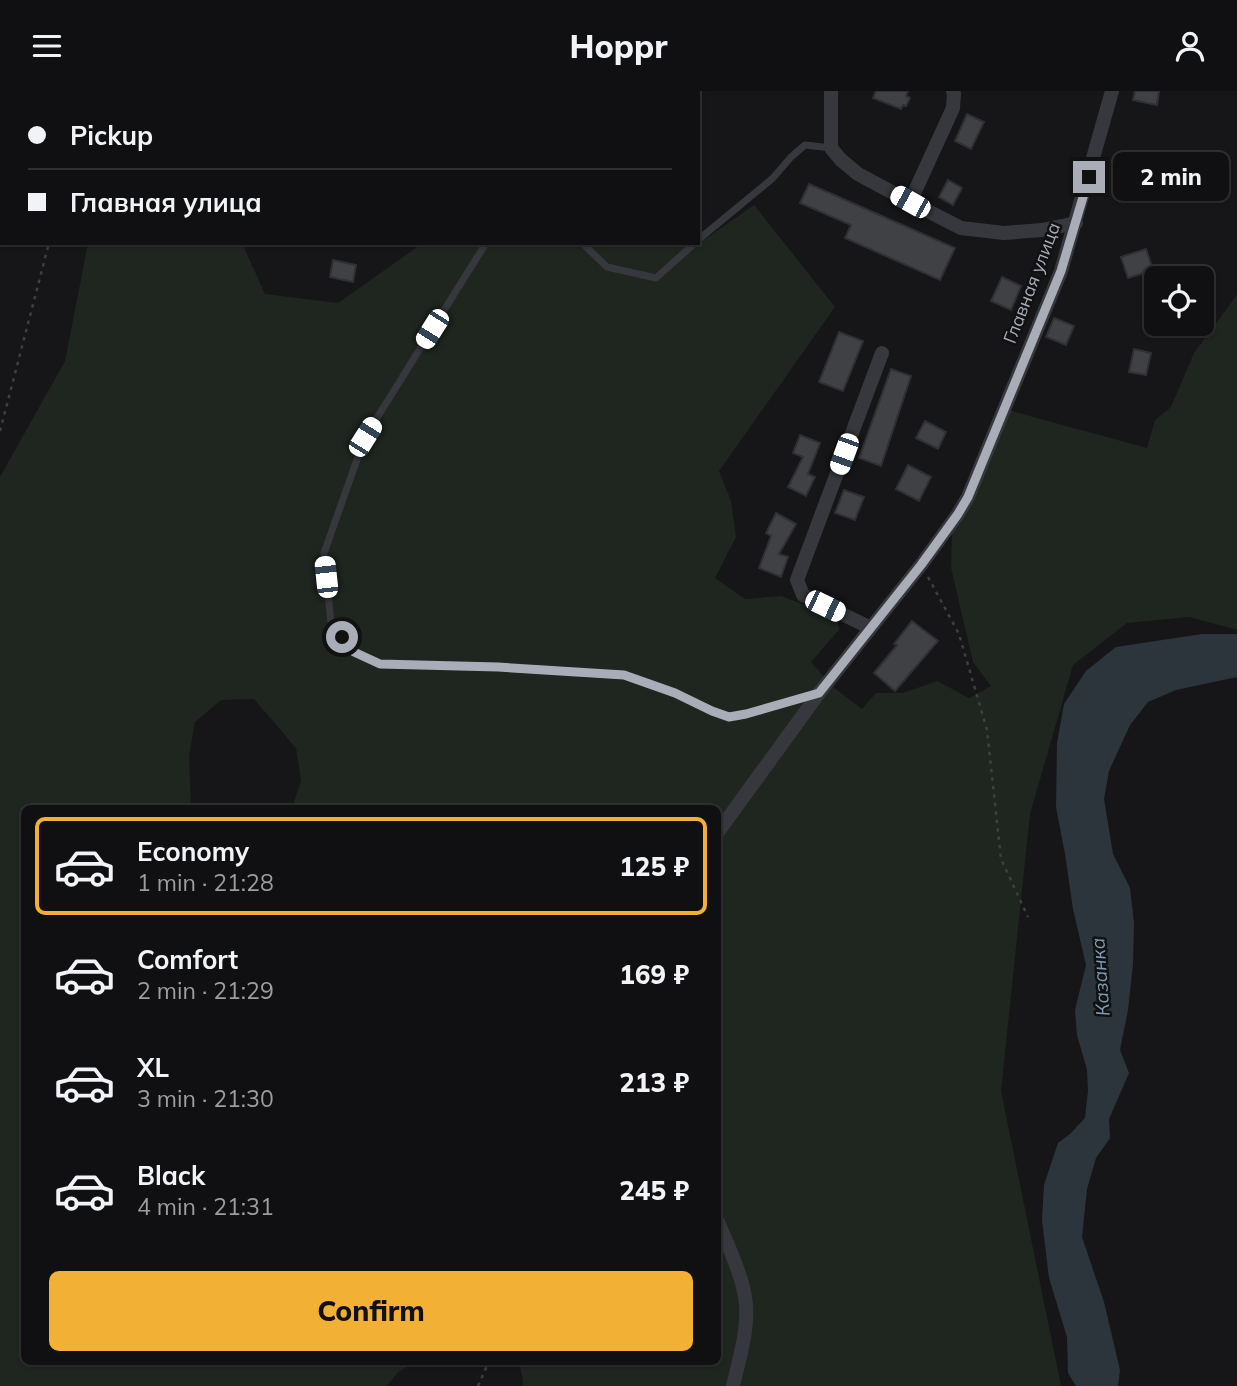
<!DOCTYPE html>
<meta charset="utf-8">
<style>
:root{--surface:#101012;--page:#19191b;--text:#f1f3f6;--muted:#9c9d9f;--line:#303032;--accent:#f2b134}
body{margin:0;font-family:Mulish,sans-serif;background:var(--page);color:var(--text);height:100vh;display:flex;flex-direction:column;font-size:26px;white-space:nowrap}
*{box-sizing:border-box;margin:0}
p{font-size:23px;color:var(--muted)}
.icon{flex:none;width:38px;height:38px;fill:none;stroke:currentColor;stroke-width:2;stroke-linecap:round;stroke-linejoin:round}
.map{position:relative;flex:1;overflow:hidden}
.panel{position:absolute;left:21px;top:714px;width:700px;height:560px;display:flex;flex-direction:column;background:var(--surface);border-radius:10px;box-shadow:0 2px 5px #0004,0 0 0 2px var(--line)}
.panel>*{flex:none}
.guide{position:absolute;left:0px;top:0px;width:700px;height:154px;box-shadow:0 2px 5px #0004,0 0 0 2px var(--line);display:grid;align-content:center;height:154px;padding:0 28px;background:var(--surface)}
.buttons{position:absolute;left:1144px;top:175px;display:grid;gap:14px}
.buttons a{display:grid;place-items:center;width:70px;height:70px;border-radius:10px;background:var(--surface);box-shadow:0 2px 5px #0004,0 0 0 2px var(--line);font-size:35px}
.end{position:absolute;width:32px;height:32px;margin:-16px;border:9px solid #a8adb8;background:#111;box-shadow:0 0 0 4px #111}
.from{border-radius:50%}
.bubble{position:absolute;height:49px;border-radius:10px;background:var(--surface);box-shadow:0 2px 5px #0004,0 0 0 2px var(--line);font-size:23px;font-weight:800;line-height:49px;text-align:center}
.car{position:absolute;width:21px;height:42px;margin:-21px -10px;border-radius:9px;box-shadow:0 0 5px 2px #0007;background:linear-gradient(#fff 24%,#345 0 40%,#fff 0 76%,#345 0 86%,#fff 0)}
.guide b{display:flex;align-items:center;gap:24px;height:66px;font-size:26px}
.guide b+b{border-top:2px solid var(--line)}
.guide i{width:18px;height:18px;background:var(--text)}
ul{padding:12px 0 0;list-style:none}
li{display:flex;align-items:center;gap:21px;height:98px;margin:0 14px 10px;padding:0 14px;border:4px solid transparent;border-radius:10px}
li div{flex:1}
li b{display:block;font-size:26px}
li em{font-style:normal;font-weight:800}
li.on{border-color:var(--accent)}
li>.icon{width:63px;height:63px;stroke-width:1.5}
.action{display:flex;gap:14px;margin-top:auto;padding:14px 28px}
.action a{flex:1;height:80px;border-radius:10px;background:var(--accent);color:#111;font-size:28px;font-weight:800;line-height:80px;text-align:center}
header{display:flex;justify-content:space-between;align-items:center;height:91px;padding:0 28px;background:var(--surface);font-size:32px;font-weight:800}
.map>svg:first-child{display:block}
</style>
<header><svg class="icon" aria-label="menu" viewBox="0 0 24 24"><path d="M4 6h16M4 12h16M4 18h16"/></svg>Hoppr<svg class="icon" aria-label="person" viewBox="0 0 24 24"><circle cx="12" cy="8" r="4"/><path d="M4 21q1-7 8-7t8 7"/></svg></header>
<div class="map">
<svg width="1237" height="1295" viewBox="0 0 1237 1295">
<rect width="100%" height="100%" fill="#161618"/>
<path fill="#1e261f" d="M754,114L835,216L719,380L731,410L736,446L715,487L745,508L781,505L837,526L839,539L811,571L833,596L862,618L876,602H903L937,590L969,607L991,595L973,571L951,477L952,442L1008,319L1147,357L1155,329L1171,316L1194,262L1237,204V539L1190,526L1127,532L1073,574L1030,723L1001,1000L1061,1295H523V1289L519,1271L718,1270V718L292,717L301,690L296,657L254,608L221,609L195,631L189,665L191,717L24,718V1270L415,1271L397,1282L387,1295H0V386L65,270L88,152H242L265,203L338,212L423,152H691L694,156Z"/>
<path fill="#2c353c" d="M1202,543H1237V586L1176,599L1148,611L1130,634L1109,680L1104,708L1113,763L1130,797L1134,832L1133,873L1128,919L1120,959L1129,982L1109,1028L1110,1047L1096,1067L1087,1098L1082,1146L1104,1211L1120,1279L1118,1295H1076L1068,1282L1067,1246L1049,1187L1042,1129L1044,1094L1058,1052L1070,1043L1085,1027L1088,1000L1087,979L1077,944L1075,919L1086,874L1073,818L1065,763L1056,716L1057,652L1064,613L1086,580L1116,556Z"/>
<path fill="#404145" stroke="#303034" stroke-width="2" d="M876,0H908L906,5L910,7L906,15L903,14L901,18L873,7Z
M1135,0H1159L1157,14L1133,9Z
M967,23L984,31L971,58L955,50Z
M948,89L962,97L953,114L939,106Z
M809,93L955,157L940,189L845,147L851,134L800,112Z
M1146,158L1153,179L1128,187L1121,166Z
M333,169L356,174L353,191L330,186Z
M1002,186L1021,195L1011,219L991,210Z
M1054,227L1074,235L1066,254L1046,246Z
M839,241L863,250L843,300L819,291Z
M1134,258L1151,262L1146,284L1129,281Z
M891,278L911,285L881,375L859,367Z
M925,330L946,341L938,358L916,347Z
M800,344L820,352L808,383L815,386L806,405L788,396L803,366L793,362Z
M908,374L931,386L919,410L896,398Z
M844,399L864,406L855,429L835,422Z
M776,422L796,433L779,463L788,466L781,486L759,477L771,445L766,442Z
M912,530L938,550L895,600L874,582L897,554L894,553Z"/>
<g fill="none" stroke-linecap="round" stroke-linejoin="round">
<path stroke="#3d3f44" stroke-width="2.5" stroke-dasharray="3.5 5" stroke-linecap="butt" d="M68,2L69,0
M0,340L49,152
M928,486L959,543L987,639L1001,768L1028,826
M478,1295L489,1270"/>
<path stroke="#37383d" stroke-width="7" d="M477,0L478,2
M698,149L773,87L791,66L805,54L831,57
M486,152L365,346L324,462L331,532L354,561L380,573L498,576L624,584L675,602L712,620L729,626L746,623L815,603
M582,152L607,176L656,187L695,152"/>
<path stroke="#37383d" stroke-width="14" d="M831,0V57L841,69L858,83L910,111L961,137L1004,142L1042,139L1076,132
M910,111L953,17L954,3L953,0
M871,537L803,504L797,489L882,262
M718,741L819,602L921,474L958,423L968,406L1061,180L1112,0
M718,1131C728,1155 744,1187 746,1214C748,1240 739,1269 733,1295"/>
</g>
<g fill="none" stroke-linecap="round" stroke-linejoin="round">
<path stroke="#a8adb8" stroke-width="9" d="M342,546L354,561L380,573L498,576L624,584L675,602L712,620L729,626L746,623L819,602L921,474L958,423L968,406L1061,180L1089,86"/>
</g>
<g text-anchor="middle" stroke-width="5" stroke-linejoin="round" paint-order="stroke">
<g font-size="18" fill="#a8adb8" stroke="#111113">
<text transform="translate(1032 192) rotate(-69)" y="6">Главная улица</text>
</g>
<g font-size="19" font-style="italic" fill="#7f9bb3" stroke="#111113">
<text transform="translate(1100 886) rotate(-94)" y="7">Казанка</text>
</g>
</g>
</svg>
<div class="buttons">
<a><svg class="icon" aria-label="locate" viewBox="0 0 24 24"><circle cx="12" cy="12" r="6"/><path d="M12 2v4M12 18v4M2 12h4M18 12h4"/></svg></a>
</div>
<i class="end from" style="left:342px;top:546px"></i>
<i class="end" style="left:1089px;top:86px"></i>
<div class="bubble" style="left:1113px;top:61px;width:116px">2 min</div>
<i class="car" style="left:910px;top:111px;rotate:299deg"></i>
<i class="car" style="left:432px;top:238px;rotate:212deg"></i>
<i class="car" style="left:365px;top:346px;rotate:32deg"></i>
<i class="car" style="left:844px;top:363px;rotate:200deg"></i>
<i class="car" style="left:326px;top:486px;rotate:354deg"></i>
<i class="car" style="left:825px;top:515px;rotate:116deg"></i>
<div class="guide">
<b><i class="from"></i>Pickup</b>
<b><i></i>Главная улица</b>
</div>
<section class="panel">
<ul>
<li class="on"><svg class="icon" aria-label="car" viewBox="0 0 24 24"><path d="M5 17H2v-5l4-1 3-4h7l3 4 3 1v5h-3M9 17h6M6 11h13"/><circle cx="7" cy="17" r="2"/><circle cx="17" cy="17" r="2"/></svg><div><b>Economy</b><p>1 min · 21:28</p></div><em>125 ₽</em></li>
<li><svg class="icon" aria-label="car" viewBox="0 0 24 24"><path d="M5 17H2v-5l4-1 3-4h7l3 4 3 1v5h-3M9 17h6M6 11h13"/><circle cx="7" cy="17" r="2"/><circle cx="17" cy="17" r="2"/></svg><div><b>Comfort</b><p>2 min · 21:29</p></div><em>169 ₽</em></li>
<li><svg class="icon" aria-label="car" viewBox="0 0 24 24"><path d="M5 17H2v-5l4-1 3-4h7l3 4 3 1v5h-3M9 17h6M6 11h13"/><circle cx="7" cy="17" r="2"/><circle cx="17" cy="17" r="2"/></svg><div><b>XL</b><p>3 min · 21:30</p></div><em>213 ₽</em></li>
<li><svg class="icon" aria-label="car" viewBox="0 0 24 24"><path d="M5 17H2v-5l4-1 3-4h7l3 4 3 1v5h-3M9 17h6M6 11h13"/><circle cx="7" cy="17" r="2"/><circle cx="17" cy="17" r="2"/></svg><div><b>Black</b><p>4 min · 21:31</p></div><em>245 ₽</em></li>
</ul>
<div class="action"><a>Confirm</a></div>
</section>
</div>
